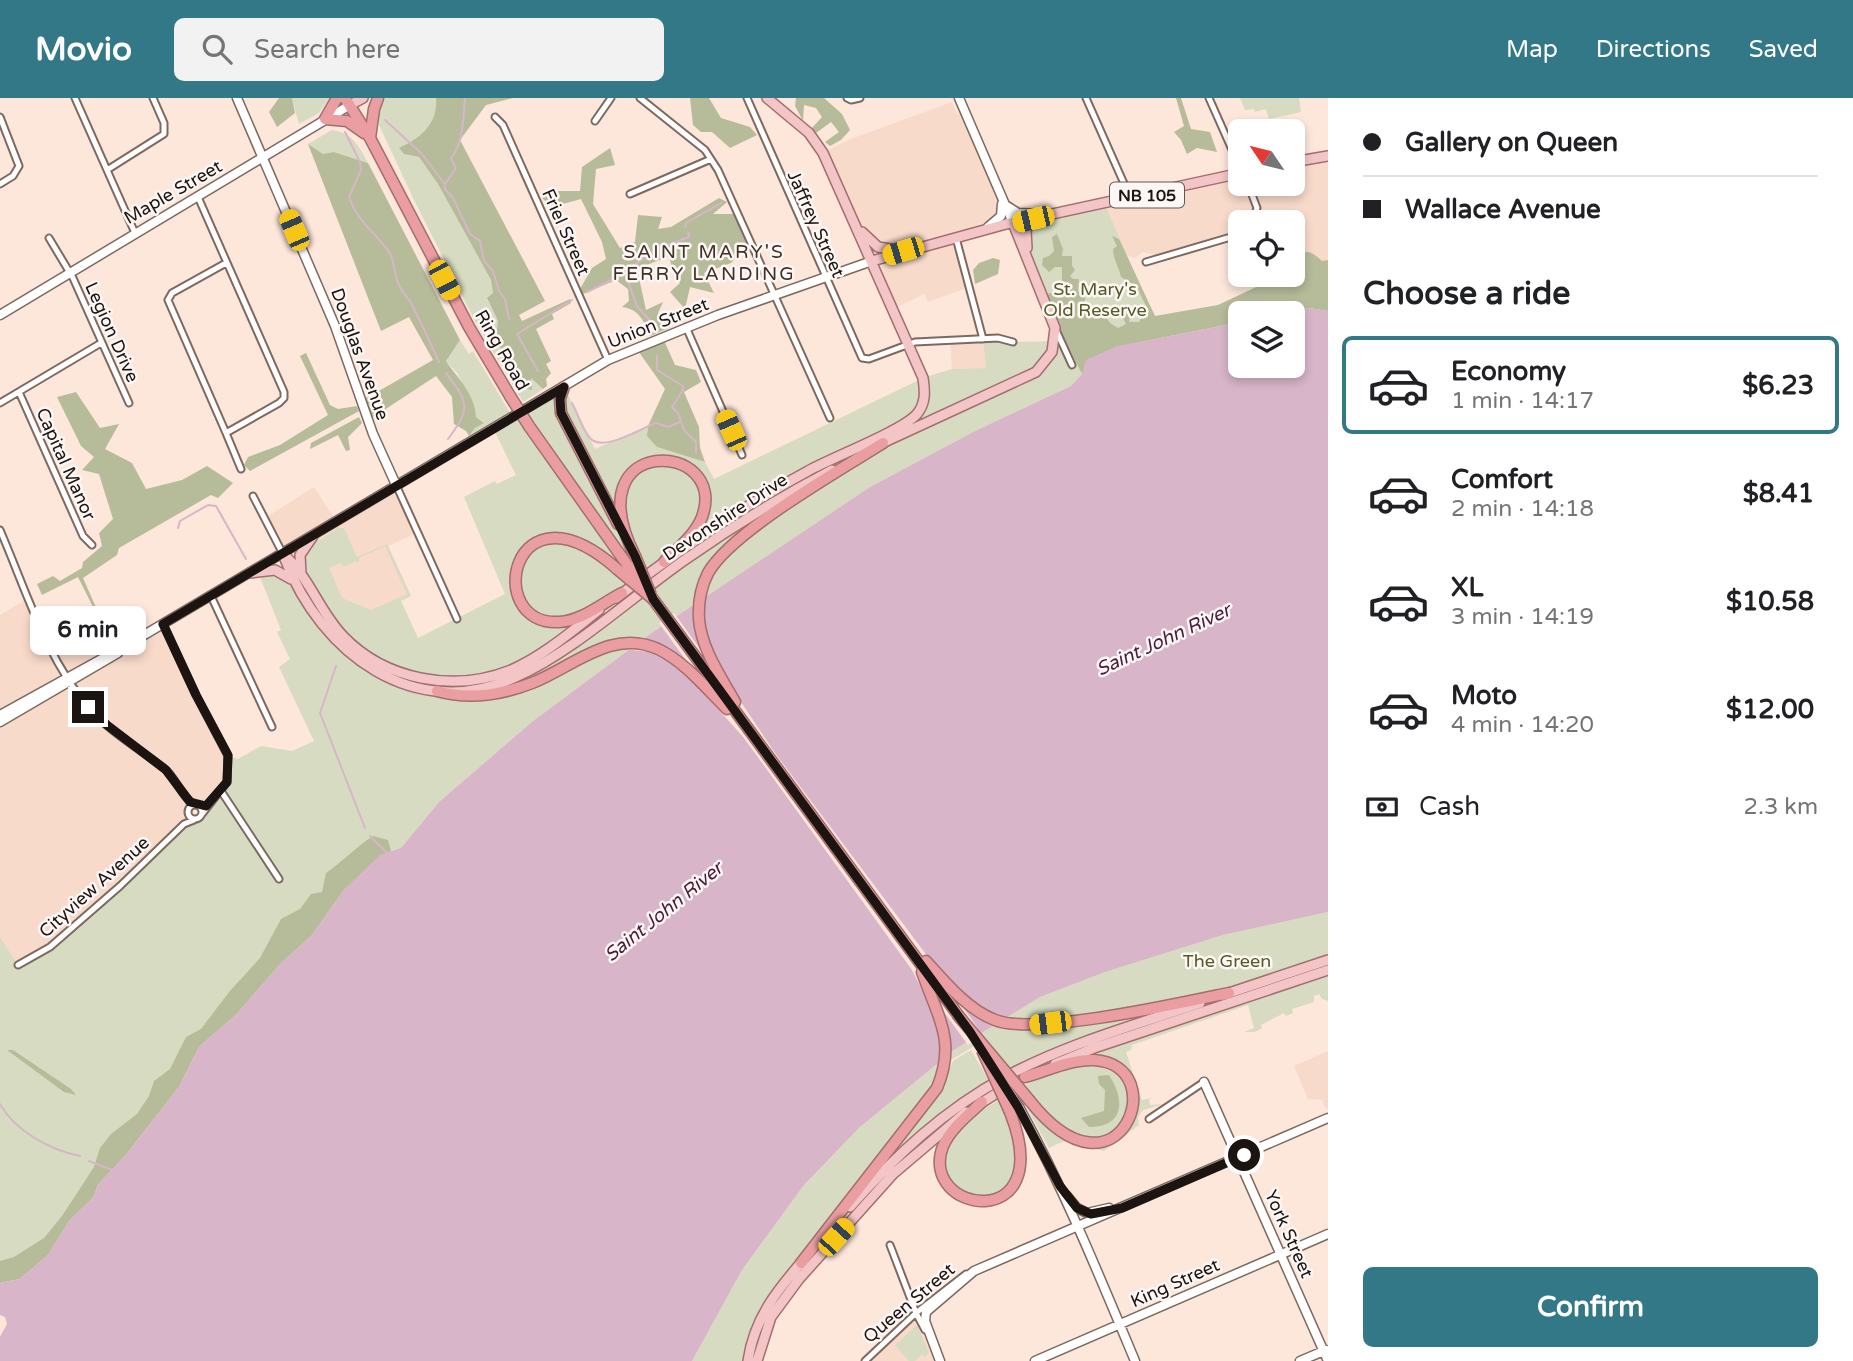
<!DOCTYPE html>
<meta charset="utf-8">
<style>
:root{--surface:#fff;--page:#f2f2f2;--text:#202124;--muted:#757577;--line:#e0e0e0;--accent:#337887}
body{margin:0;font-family:"Varela Round",sans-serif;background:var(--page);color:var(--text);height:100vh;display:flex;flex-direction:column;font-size:26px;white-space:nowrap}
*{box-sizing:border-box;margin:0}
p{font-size:23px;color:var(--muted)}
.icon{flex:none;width:38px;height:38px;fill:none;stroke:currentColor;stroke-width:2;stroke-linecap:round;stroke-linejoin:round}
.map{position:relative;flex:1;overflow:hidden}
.side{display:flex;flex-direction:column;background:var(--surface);width:525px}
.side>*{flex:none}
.guide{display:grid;align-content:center;height:154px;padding:0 35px;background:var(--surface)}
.needle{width:46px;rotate:305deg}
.tools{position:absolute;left:1228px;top:21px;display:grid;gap:14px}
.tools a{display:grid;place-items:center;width:77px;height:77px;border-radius:10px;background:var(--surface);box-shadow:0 4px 10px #0003;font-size:35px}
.end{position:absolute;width:32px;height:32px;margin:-16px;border:9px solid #1b1410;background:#fff;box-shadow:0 0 0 4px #fff}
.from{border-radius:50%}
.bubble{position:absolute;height:49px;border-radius:10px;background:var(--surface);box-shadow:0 4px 10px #0003;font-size:23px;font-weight:800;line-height:49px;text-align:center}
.car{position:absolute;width:21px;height:42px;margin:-21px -10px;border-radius:9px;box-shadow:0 0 5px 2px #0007;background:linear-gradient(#f5c518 24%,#345 0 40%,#f5c518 0 76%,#345 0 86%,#f5c518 0)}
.guide b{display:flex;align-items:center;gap:24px;height:66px;font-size:26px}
.guide b+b{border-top:2px solid var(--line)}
.guide i{width:18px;height:18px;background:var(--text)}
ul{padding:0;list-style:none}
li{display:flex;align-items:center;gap:21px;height:98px;margin:0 14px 10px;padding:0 21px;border:4px solid transparent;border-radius:10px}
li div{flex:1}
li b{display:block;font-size:26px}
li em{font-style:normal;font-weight:800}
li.current{border-color:var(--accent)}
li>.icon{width:63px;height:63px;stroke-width:1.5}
h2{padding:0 35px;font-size:32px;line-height:84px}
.pay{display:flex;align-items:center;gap:18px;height:77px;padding:0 35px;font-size:26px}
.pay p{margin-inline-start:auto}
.primary-button{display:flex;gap:14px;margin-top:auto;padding:14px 35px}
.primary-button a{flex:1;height:80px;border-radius:10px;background:var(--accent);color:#fff;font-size:28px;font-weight:800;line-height:80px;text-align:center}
header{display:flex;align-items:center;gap:42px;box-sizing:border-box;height:98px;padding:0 35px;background:var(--accent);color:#fff}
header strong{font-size:33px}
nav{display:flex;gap:38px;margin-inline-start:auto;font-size:24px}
.search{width:490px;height:63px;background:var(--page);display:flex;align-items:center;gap:18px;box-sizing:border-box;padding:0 24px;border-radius:10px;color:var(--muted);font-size:26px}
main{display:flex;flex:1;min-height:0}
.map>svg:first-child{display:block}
</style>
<header>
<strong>Movio</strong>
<div class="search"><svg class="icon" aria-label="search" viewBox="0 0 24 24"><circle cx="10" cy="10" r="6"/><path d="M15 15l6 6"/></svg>Search here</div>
<nav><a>Map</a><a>Directions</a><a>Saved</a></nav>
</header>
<main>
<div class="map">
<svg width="1328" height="1263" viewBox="0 0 1328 1263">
<rect width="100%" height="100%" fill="#fde6da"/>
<path fill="#f8daca" d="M952,4L957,16L965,14L1002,103L997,123L956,140L969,189L928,204L924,196L893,211L823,55L848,42Z
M1328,58V162L1293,172V124H1241V129L1232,136L1156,157L1143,154L1135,160L1126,157L1105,107L1241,75V86H1293V64Z
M983,241L986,270L952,271L950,242Z
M314,389L336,423L397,389L418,434L388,448L411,498L372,515L340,502L313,438L283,456L265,420Z
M29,500L50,546L96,524L114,554L163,526L228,658L227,684L207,707L190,709L184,726L50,849L18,867L0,839V517Z
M1328,953V1010L1326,1011L1322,1002L1308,1001L1294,968Z
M916,1215L940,1263H864Z"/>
<path fill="#d7dbc2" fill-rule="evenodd" d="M292,0H329L319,15L299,26Z
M385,0H436C438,27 421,39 400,50L404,56L419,59L438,86L491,182L493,195L487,201L498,223L495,246L507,254L524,290L530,279L543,291L523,304L476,225L414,102L379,27L378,10Z
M1240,0H1299L1301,14L1269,21L1266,11L1255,14L1254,11L1245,12Z
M332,32C353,35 359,48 368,65L335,54L323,56L308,46Z
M1105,107L1163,239L1082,276L1071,288L975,333L870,389L653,534L533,623L439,704L401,750L380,758L343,793L312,837L199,949L125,1058L0,1185V839L18,867L50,849L184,726L200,720L227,684L228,658L238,661L261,648L292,653L314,643L279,569L290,561L277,534L281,532L258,474L286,476L304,460L309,449L338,430H344L357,459L387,446L411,498L401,503L418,540L505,496L464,399L495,383L497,386L516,377L494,332L564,289L595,351L648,328L647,333L657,349L705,364L714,381L923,280L952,271L986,270L983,241L1014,244L1055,243L1029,165L1025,141L1033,121ZM385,448L407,496L371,512L342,500L329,470L340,465L344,469L356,463L359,465V460Z
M460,242L469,256L473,253L510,315L469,338L475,330L484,324L476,319L458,276L446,263Z
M1328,814V858L1194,900L1074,919L1164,911L1049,953L1010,972L986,941L946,965L930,994L764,1204L753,1226L744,1263H692L742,1172L804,1087L860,1029L954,952L1040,899L1105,874L1223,837Z
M1328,866L1067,956L1016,980L956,1016L891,1072L781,1196L766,1221L752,1263C760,1214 794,1179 825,1142C870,1090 918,1038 976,1001C1034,964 1097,943 1161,922C1217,903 1272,885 1328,866Z
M1328,876V903L1322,901L1319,896L1314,898V904L1292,911L1293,915L1286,918L1284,915L1261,927L1262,930L1255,934H1244L1254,930L1248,907L1132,947L1131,952L1126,954L1142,1002L1152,1000L1149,1002L1150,1007L1164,1006L1143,1012L1138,1019L1139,1027L1104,1053L1064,1043L1049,1050L1028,1012L1032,1010L1061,1038L1087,1048C1131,1028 1143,1033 1130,980L1095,960L1094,956Z
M971,952L989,983L934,1021L884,1064L934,1003L953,963Z
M1093,966L1120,977L1130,1000L1119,1031L1095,1042L1063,1032L1023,988L1059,971Z
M999,1002C1009,1026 1033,1071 1005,1092C999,1096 985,1098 978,1100C971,1098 963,1095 957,1091C951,1087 945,1075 945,1067C947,1032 970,1019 999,1002Z
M917,1227L929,1255L925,1259L922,1256L915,1263H909L895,1247Z"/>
<path fill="#b6bc99" d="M279,0H292L295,15L277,29L269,14Z
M436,0H513L486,7L460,42L545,203L519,217L522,223L570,201L571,205L552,216L554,221L536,231L551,263L546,266L551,275L546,281L547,288L543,291L531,280L532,292L524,290L507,254L495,246L498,223L487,200L493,195L491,182L438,86L419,59L404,56L399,50C421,40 438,26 436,0Z
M690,0H709L721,20L750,29L757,37L730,50L712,34H701L693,27Z
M796,0H824L842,16L850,32L841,42L830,48L825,44L839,34L831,24L816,35L811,31L822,19L816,10L804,7L803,23L795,8Z
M1176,0H1181L1191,31L1210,34L1217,54L1197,50L1187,56L1181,42L1174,34L1184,28Z
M308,46L323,56L334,54L368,65L460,242L446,263C458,281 475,296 476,319L484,325L475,330L469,338L466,333L454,326L452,299L436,278L369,322L363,302L433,262L409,219L381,233Z
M610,50L615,67L596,71L593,106L620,150L635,144L638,117L662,119L658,131L671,129L719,100L727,104L713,116H734L748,146L731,165L704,175L714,195L690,189L685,211L670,194L680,185L674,178L669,158L637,171L646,212L663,204L658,215L671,229L650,238C644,223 639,211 622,209L629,203L628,191L616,182L583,196L580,191L592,170L606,161L602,144L581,101L552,109L542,100L554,93H580L582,69Z
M1057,136L1063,151L1062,158H1072V168L1075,172L1070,178L1073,181H1079L1078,193L1085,198V204L1089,210L1100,209L1110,225L1118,230L1126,226L1122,218L1126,215L1130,218L1129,224H1139L1147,210L1136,188L1121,179C1119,169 1113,161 1113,151L1117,148L1112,138L1119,141L1155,218L1218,207L1269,183L1267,177H1293V156C1308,152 1311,153 1322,163L1328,162V213L1309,210L1284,215H1241V224L1115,249L1082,276L1060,232L1047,196L1054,194L1062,200L1070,194V187L1062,184V169H1055L1049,174L1042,167L1043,160L1049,158L1054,153L1052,139Z
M993,160L1000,162L998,176L975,186L973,172L979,165Z
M662,238L675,267L696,272L701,284L684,294L699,329L700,350L705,364L657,349L647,338L648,328L665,291L636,250Z
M306,255L330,307L338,311L357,308L359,313L250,373L244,367L248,359L280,347L328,317L300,258Z
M76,294L100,330L119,326L105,351L132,365L146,391L182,382L207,368L233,385L218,400L211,397L119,450L117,457L83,480L106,532L103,547L92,526L97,517L78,479L42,497L37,486L53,478L60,483L82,470L83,464L102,448L99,435L113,421L99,376L82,372L94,359L81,348L57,299Z
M359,319L362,325L348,339L350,352L346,353L338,337L310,351L311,345Z
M373,738L388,742L391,753L380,758L343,793L312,837L279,867L237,916L199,949L179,989L125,1058L98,1087L93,1100L70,1122L48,1157L20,1181L0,1185V1163L14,1159L44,1140L62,1118L94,1069L100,1050L111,1036L137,1016L149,998L154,983L170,971L186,939L201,931L229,894L260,860L281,821L300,811L311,796L322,794L326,775C343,763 356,749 373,738Z
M7,952H13L71,991L76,997L64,994Z
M1109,977C1125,1001 1125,1029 1089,1029L1081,1020L1104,1013L1105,992L1099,986L1098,978Z"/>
<path fill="#d8b5c9" d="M1309,210L1328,213V814L1223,837L1105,874L1040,899L954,952L860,1029L804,1087L742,1172L692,1263H0V1239L7,1226L5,1219L0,1217V1185L20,1181L48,1157L70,1122L93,1100L98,1087L125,1058L179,989L199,949L237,916L279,867L312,837L343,793L380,757L401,750L439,704L533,623L653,534L870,389L975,333L1071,288L1082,276L1086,262L1115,249L1241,224V268H1293V215H1284Z"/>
<path fill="#fde6da" d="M674,515L706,559L702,518L711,552L739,601L775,655L937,871L983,938L968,947L941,910L951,950V959L941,966V940L932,912L912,872L744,640L701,592L669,564L649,554L624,551L635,543L693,572L659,525Z"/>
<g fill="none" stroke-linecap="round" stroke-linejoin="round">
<path stroke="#d8b5c9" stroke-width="2" d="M465,0C463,19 464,45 451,60L456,70L445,86V91L453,100L470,136L480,143L484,163L493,173L499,193L505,201L509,221
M385,22L422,56L444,85
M345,34L360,64L361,72L349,99C357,122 373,133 387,151C396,162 393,175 399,187C402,194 407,199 411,205C421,224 430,244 439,264
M685,129L686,125L721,105
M627,176L629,170L662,149L689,139L688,134
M587,194L625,175L637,208L651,224
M657,258V272L683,288V292L672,309L678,315L684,332L696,344V355
M538,273L517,236L572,202
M446,275C468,304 472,309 448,341
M572,305C578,316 582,331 590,340C603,355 641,330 656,325L668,329L680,324
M178,430L180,423L208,407L216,408L246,461
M336,568L320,615L365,730
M370,738L387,755
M0,1006C15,1033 50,1052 80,1058
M89,1063L112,1072"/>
<g stroke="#7d695f" stroke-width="9">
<path id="street" d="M75,0L135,135
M640,0L705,52L718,72L830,320
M747,0L862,260L869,261L915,244L998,240L1013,244
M847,0L851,2L860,0
M1086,0L1130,99
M1209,0L1241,72
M0,19L19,68L13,78L0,86
M495,19L503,27L608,262
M595,23L611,0
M107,72L164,36V25L153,0
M1248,86L1257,110L1252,124
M630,96L711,61
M198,99L284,294V300L279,305L226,335L168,202L172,195L226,165
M49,140L73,180L129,305
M956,140L983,241
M1146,164L1241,136
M686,229L742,357
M1056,232L1072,267
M19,294L83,438L92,447
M0,305L101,245
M226,335L241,371
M397,389L457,521
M253,398L283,456
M0,432C26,492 46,560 89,610C110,634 140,651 165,671C177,681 182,701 196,707
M211,498L272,629
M163,526L196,597L228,658L227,684L202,716
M221,693L279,781
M188 714a7 7 0 1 1 14 0a7 7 0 1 1-14 0Z
M18,867L50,849L120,788L184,726L194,722
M1149,1021L1204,984
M890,1147L916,1215L925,1232
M865,1263L916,1215L966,1176"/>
</g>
<g stroke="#7d695f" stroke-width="11">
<path id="secondary" d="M237,0L335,228L373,336L397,389
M959,0L1013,125
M1007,108L1018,115L1043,116
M988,129L1001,118L1002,106
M0,217L350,7
M0,617L134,543L608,262L718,217L872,163
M0,624L118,555
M1204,984L1328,1263
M1019,1009C1064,1091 1099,1177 1135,1263
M1067,1098L1077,1110L1087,1115L1109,1110
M940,1263L925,1223L926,1214L974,1173L1328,1020
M1035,1263L1328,1136
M1300,1263L1326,1252"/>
</g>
<g stroke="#a26e6f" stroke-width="12">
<path id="primary" d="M350,7L363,0
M1293,64L1328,58
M862,134L878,149L902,153
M1027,150L1026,132L1033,121
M872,163L1006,126L1241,75
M878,347L1036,274L1052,254L1055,230L1013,125
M283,456C309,478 319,513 343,538C385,582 454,595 511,572C543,558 572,533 599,512
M285,461C321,555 414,626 516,579C573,554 634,497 686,461C733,428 782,398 832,372
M250,475L275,472L291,481
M301,476L300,457L313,438
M616,500C678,453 741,409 808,373C833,359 902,333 917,316C926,305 925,293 923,280L823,55L809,35L767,0
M1223,897L1328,862
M1055,966L1094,950L1328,872
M978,1007L1005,990
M850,1109C895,1058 944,1012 1005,979C1066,946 1135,927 1200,905
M748,1263C754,1220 778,1191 806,1159
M757,1263L771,1219L799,1181L893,1076L966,1014"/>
</g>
<g stroke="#a26e6f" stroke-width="13">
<path id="highway" d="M337,0L325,21L347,23L364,35
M345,0L370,40L469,229L510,298
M370,40L374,11L378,0
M564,289L560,301L561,315L618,426
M529,328L626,465
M635,458C573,334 730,342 702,419C695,437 677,451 664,464
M617,471C511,377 482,528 559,524C582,523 602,505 622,495
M653,501L961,921
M437,593C469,602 501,597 532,585C573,569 611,530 658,551C685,564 706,590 727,611
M735,604C721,579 701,550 699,521C698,505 701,489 708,475C731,434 840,372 883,345
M926,863C945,884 968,912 995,922C1035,938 1181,905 1229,895
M1025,979C1047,973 1071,961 1094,962C1175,967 1119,1115 1030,1003
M982,1004C968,1017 951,1030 943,1048C917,1116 1059,1138 1010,1014
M801,1165L937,990C957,942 937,918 922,874"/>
</g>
<use href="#street" stroke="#fff" stroke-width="5"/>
<use href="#secondary" stroke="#fff" stroke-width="8"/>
<use href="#primary" stroke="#f3c5c7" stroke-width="9"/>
<use href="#highway" stroke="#eb9ea2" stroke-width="10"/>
<g stroke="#7d695f" stroke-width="11" stroke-linecap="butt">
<path id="secondary-bridge" d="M995,972L1019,1009"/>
</g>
<g stroke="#a26e6f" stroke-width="13" stroke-linecap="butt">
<path id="highway-bridge" d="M510,298L529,328
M635,458L651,497
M626,465L642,487
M617,471L653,501
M957,916L1030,1003
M982,952L1010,1014"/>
</g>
<use href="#secondary-bridge" stroke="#fff" stroke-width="8"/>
<use href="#highway-bridge" stroke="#eb9ea2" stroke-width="10"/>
</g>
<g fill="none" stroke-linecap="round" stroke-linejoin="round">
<path stroke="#1b1410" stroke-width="9" d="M88,609L107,627L166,672L190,704L206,708L227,684L228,657L196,597L163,526L564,289L560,301L561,315L635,458L653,501L970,934L1018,1009L1060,1088L1077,1110L1091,1116L1122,1110L1244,1057"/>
</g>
<g text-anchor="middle" stroke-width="5" stroke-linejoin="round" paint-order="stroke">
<rect fill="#fcf7f5" stroke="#5e5855" stroke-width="2" x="1110" y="84.5" width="74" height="25" rx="5"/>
<g font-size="16" font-weight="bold" fill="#1b1410">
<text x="1147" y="103">NB 105</text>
</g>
<g font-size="18" fill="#1b1410" stroke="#fcf7f5">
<text transform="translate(173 94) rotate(-30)" y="6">Maple Street</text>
<text transform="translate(816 126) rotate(66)" y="6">Jaffrey Street</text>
<text transform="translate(566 134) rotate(66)" y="6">Friel Street</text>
<text transform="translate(658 225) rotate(-22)" y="6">Union Street</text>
<text transform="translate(112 234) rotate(66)" y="6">Legion Drive</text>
<text transform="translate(502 252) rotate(60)" y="6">Ring Road</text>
<text transform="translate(360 256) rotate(70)" y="6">Douglas Avenue</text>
<text transform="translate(66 366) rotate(66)" y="6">Capital Manor</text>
<text transform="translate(725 419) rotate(-33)" y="6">Devonshire Drive</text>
<text transform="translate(94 789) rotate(-42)" y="6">Cityview Avenue</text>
<text transform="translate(1289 1136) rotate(66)" y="6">York Street</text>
<text transform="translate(1175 1185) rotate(-24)" y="6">King Street</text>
<text transform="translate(909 1205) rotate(-40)" y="6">Queen Street</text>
</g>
<g font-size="18" fill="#545a23" stroke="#fcf7f5">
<text x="1095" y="197">St. Mary's<tspan x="1095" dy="21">Old Reserve</tspan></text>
<text x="1227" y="869">The Green</text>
</g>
<g font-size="19" letter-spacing="2" fill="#413027" stroke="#fcf7f5">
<text x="704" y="160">SAINT MARY'S<tspan x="704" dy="22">FERRY LANDING</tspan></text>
</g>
<g font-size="19" font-style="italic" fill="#481c39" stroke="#fcf7f5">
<text transform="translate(1163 541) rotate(-25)" y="7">Saint John River</text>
<text transform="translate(663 813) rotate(-39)" y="7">Saint John River</text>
</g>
</g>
</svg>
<div class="tools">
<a><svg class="needle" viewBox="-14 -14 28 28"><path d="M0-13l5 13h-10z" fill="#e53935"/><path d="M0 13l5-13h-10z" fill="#757577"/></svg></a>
<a><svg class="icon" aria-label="locate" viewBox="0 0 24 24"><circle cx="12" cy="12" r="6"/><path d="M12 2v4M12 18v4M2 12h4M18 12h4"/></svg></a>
<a><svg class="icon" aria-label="layers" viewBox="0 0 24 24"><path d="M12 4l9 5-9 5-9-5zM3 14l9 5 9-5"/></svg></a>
</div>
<i class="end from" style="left:1244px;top:1057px"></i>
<i class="end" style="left:88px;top:609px"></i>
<div class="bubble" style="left:30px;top:508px;width:116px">6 min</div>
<i class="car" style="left:1033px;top:121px;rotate:257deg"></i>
<i class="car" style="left:294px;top:132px;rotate:337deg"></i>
<i class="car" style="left:903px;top:153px;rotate:253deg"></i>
<i class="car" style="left:444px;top:182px;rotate:152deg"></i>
<i class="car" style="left:731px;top:332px;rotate:336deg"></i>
<i class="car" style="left:1050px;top:925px;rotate:263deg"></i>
<i class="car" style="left:836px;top:1139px;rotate:42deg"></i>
</div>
<section class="side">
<div class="guide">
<b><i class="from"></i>Gallery on Queen</b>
<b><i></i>Wallace Avenue</b>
</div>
<h2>Choose a ride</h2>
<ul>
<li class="current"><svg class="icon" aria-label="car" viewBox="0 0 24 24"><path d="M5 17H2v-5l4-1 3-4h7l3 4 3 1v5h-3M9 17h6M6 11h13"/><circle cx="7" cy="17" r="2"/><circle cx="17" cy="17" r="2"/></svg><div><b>Economy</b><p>1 min · 14:17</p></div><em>$6.23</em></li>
<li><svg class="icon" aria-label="car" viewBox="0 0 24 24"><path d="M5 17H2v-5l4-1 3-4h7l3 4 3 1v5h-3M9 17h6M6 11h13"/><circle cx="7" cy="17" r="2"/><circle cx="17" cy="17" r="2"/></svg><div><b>Comfort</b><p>2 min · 14:18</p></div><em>$8.41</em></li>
<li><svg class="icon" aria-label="car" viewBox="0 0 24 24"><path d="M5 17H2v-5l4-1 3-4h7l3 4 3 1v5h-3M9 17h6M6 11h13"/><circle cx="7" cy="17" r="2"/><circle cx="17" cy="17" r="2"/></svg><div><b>XL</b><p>3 min · 14:19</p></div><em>$10.58</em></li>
<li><svg class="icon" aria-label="car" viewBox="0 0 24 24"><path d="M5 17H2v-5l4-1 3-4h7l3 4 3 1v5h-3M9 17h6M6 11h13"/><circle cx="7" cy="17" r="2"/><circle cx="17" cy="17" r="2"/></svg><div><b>Moto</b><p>4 min · 14:20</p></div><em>$12.00</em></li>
</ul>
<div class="pay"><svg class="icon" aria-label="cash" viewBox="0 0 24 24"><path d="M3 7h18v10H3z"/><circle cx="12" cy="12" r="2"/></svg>Cash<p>2.3 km</p></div>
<div class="primary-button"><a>Confirm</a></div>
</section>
</main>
